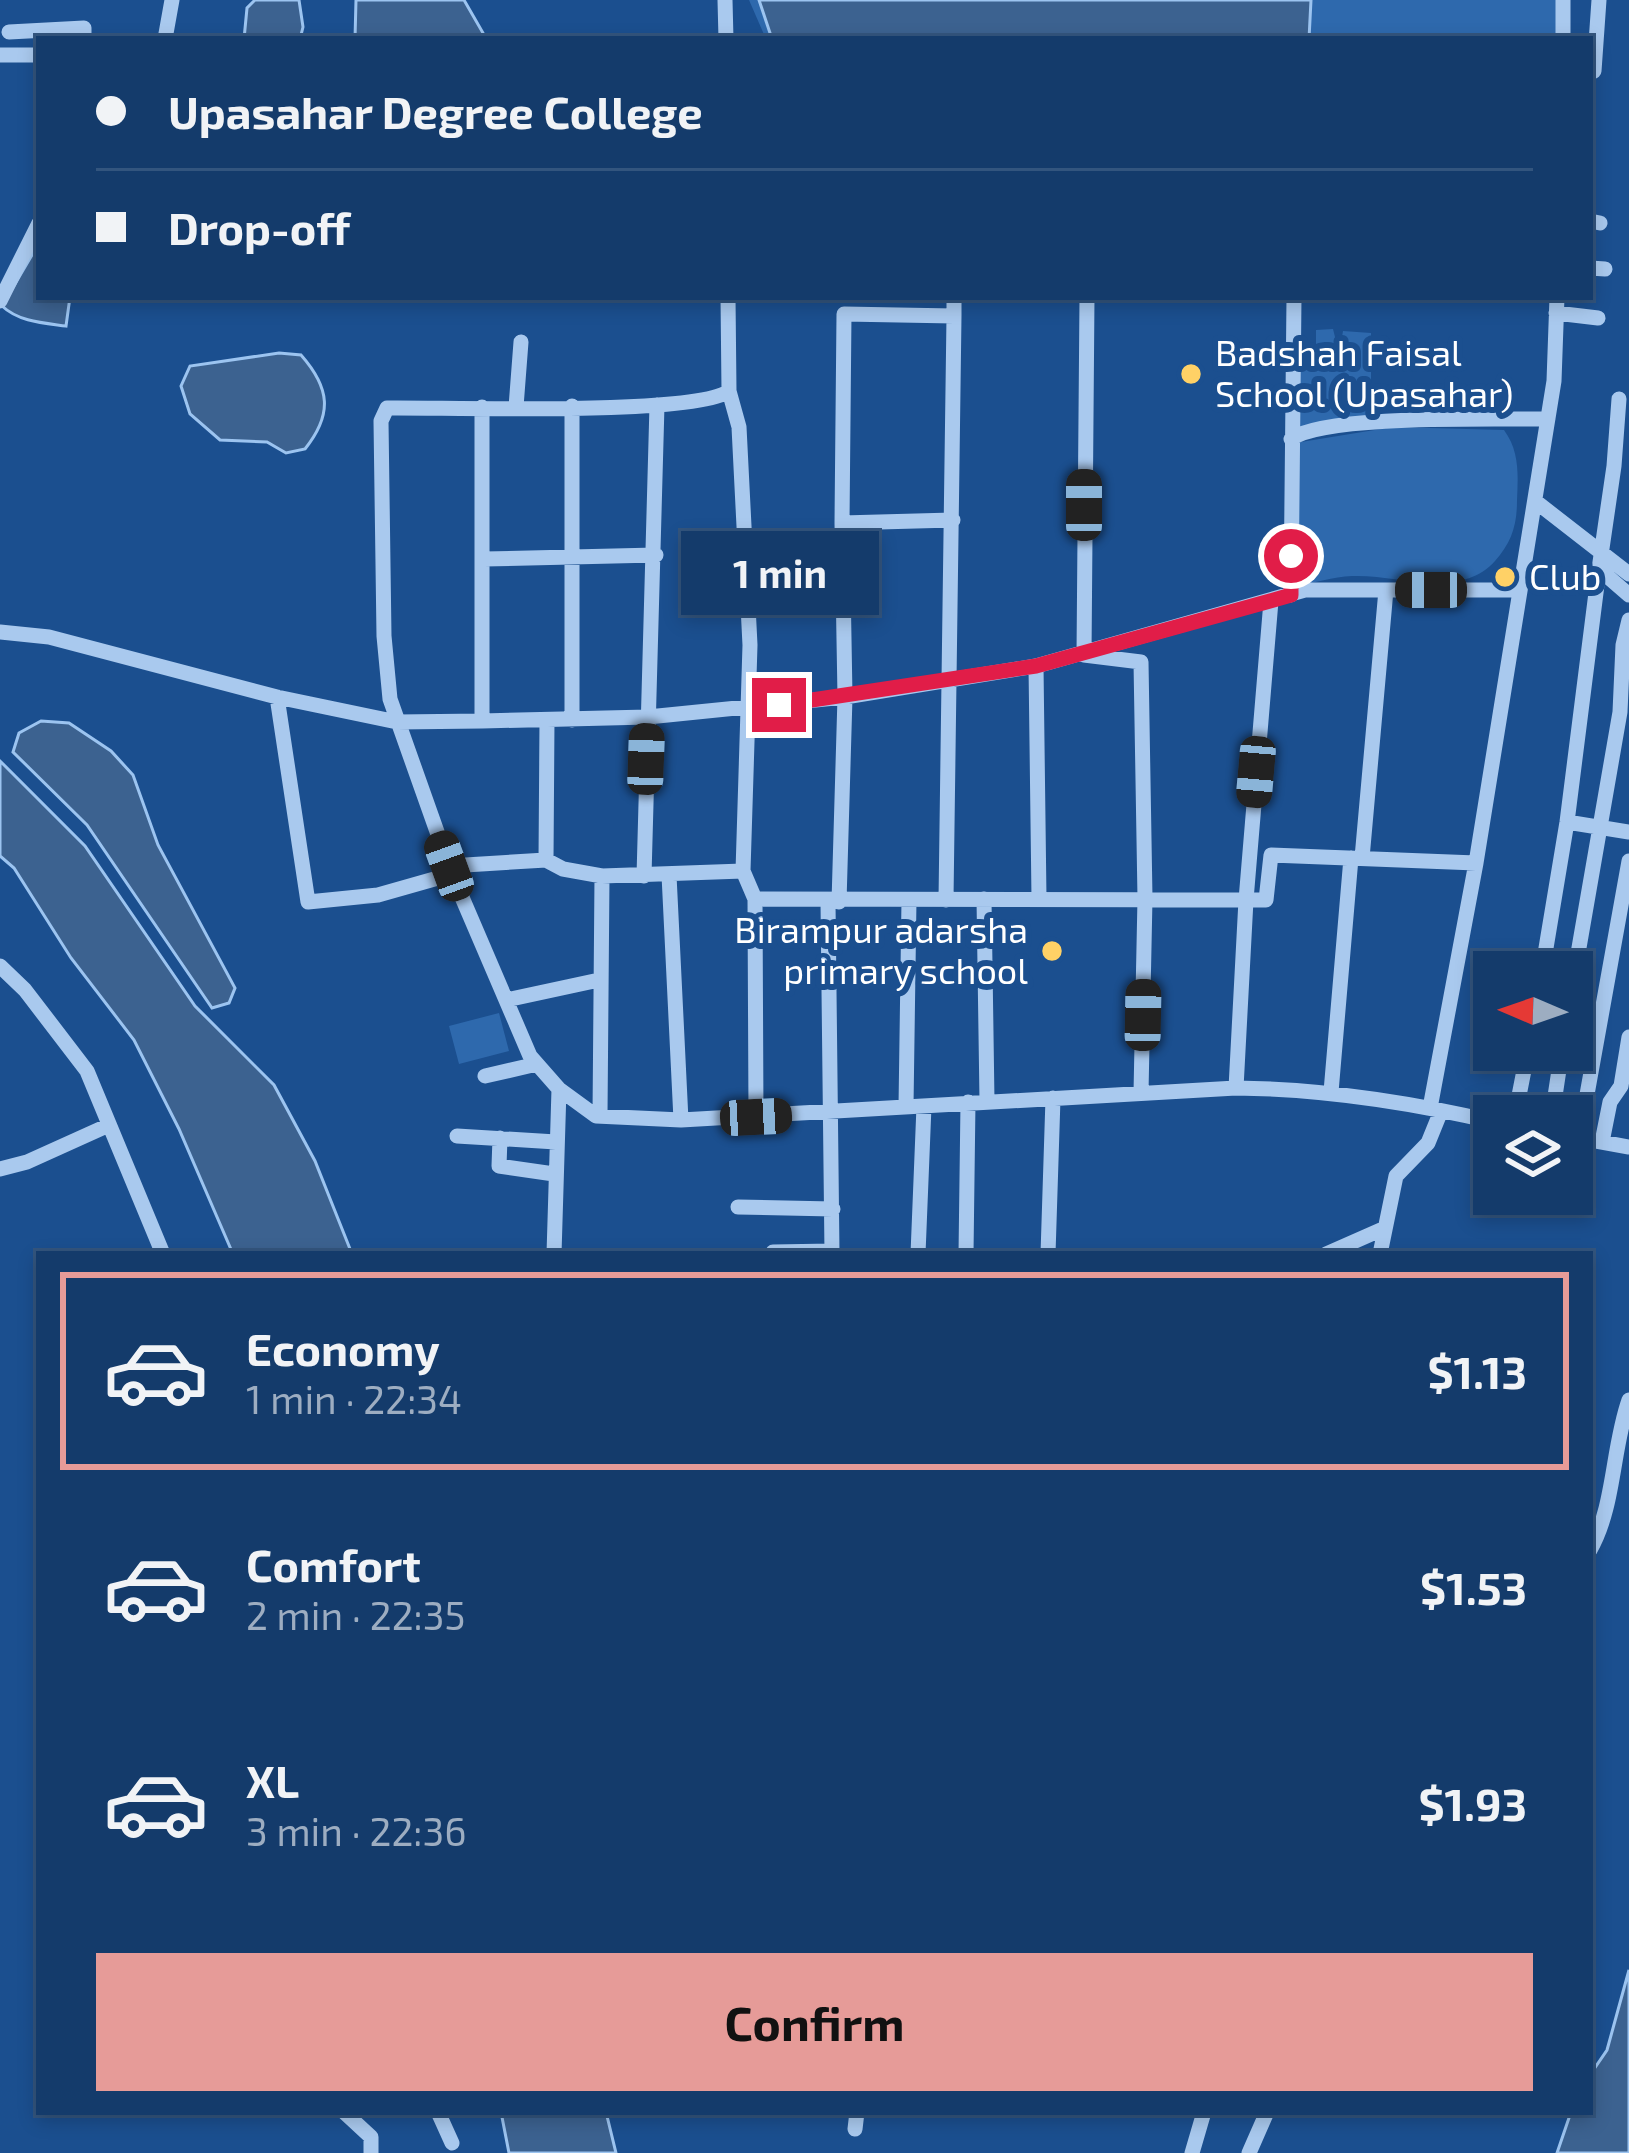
<!DOCTYPE html>
<meta charset="utf-8">
<style>
:root{--surface:#143b6b;--page:#1d4271;--text:#f1f3f6;--muted:#9dadc1;--line:#33557e;--accent:#e69b98}
body{margin:0;font-family:"Exo 2",sans-serif;background:var(--page);color:var(--text);height:100vh;display:flex;flex-direction:column;font-size:45px;white-space:nowrap}
*{box-sizing:border-box;margin:0}
p{font-size:39px;color:var(--muted)}
.icon{flex:none;width:66px;height:66px;fill:none;stroke:currentColor;stroke-width:2;stroke-linecap:round;stroke-linejoin:round}
.map{position:relative;flex:1;overflow:hidden}
.panel{position:absolute;left:36px;top:1251px;width:1557px;height:864px;display:flex;flex-direction:column;background:var(--surface);border-radius:0px;box-shadow:0 6px 18px #0003,0 0 0 3px var(--line)}
.panel>*{flex:none}
.banner{position:absolute;left:36px;top:36px;width:1557px;height:264px;border-radius:0px;box-shadow:0 6px 18px #0003,0 0 0 3px var(--line);display:grid;align-content:center;height:264px;padding:0 60px;background:var(--surface)}
.needle{width:78px;rotate:272deg}
.tools{position:absolute;left:1473px;top:951px;display:grid;gap:24px}
.tools a{display:grid;place-items:center;width:120px;height:120px;border-radius:0px;background:var(--surface);box-shadow:0 6px 18px #0003,0 0 0 3px var(--line);font-size:60px}
.end{position:absolute;width:54px;height:54px;margin:-27px;border:15px solid #e11d48;background:#fff;box-shadow:0 0 0 6px #fff}
.from{border-radius:50%}
.bubble{position:absolute;height:84px;border-radius:0px;background:var(--surface);box-shadow:0 6px 18px #0003,0 0 0 3px var(--line);font-size:39px;font-weight:700;line-height:84px;text-align:center}
.car{position:absolute;width:36px;height:72px;margin:-36px -18px;border-radius:15px;box-shadow:0 0 9px 3px #0007;background:linear-gradient(#222 24%,#8ab4d8 0 40%,#222 0 76%,#8ab4d8 0 86%,#222 0)}
.banner b{display:flex;align-items:center;gap:42px;height:114px;font-size:45px}
.banner b+b{border-top:3px solid var(--line)}
.banner i{width:30px;height:30px;background:var(--text)}
ul{padding:21px 0 0;list-style:none}
li{display:flex;align-items:center;gap:36px;height:198px;margin:0 24px 18px;padding:0 36px;border:6px solid transparent;border-radius:0px}
li div{flex:1}
li b{display:block;font-size:45px}
li em{font-style:normal;font-weight:700}
li.selected{border-color:var(--accent)}
li>.icon{width:108px;height:108px;stroke-width:1.5}
.cta{display:flex;gap:24px;margin-top:auto;padding:24px 60px}
.cta a{flex:1;height:138px;border-radius:0px;background:var(--accent);color:#111;font-size:48px;font-weight:700;line-height:138px;text-align:center}
.map>svg:first-child{display:block}
</style>
<div class="map">
<svg width="1629" height="2153" viewBox="0 0 1629 2153">
<rect width="100%" height="100%" fill="#1b4f8f"/>
<path fill="#2e69ad" d="M749,0H1556V39H766Z
M1333,329L1335,337H1342L1343,331L1371,333V420L1296,430L1293,348L1316,349V330Z
M1393,427L1504,430C1520,452 1518,475 1517,501C1517,526 1511,543 1495,561C1461,600 1398,574 1352,576C1333,577 1314,583 1296,586L1295,443Z
M499,1013L509,1051L459,1064L449,1026Z"/>
<path fill="#3c6290" stroke="#9cc4f0" stroke-width="3" d="M255,0H299L303,27L300,39H244L247,8Z
M356,0H464L483,33L482,39H355Z
M759,0H1311L1309,39H772Z
M39,243V297H70L66,326C44,323 19,322 2,306Z
M279,353L301,355C330,388 333,414 305,449L286,453L267,442L220,440L190,414L181,386L190,366Z
M41,721L69,723L111,751L133,775L158,845L235,988L229,1003L212,1008L87,825L13,752L19,733Z
M0,761L85,846L195,1006L274,1085L315,1161L352,1254H233L179,1129L134,1040L71,958L14,868L0,856Z
M1629,1970V2153H1557L1571,2112H1590V2075L1607,2050Z
M501,2112H606L616,2153H509Z"/>
<g fill="none" stroke-linecap="round" stroke-linejoin="round">
<path stroke="#a9c9ee" stroke-width="15" d="M725,0L726,39
M1563,0V39
M9,32L84,28V39
M165,39L172,0
M0,55H39
M1594,71L1599,0
M1590,221L1600,223
M1590,268L1605,269
M728,297L729,391C695,416 445,407 387,408L381,421L384,636L390,699L452,874L530,1056L559,1089L596,1116L681,1120L1236,1088C1323,1089 1409,1102 1494,1122
M954,297V316
M1087,297L1084,655L1141,662L1145,898L1141,1093
M0,301L39,223
M1556,313L1598,318
M729,391L739,427L750,645L743,871
M1619,399L1614,466L1599,569L1629,595
M516,407L521,342
M1291,439C1326,414 1497,420 1548,419
M1535,501L1629,574
M842,523L844,314L954,316L946,900
M484,559L656,555
M1291,595L1294,297
M0,632L49,637L277,697L397,722L482,721V407
M1036,666L1039,898
M277,697L308,902L378,895L452,874
M572,720V406
M482,721L648,717L845,697L1036,666L1305,590H1520
M1567,822L1629,832
M1362,858L1386,590
M546,860L547,720
M449,866L546,860L563,869L602,876L743,871L755,899L1266,900L1271,855L1476,863
M669,875L681,1120
M644,876L657,405
M755,899L756,1117
M984,899L987,1101
M828,902L832,1254
M839,902L845,697L842,523L953,520
M0,966L25,990L87,1071L163,1254
M1542,972L1567,822L1599,569
M1572,988L1620,712L1623,645L1629,620
M506,1000L599,980
M485,1076L537,1064
M1236,1088L1246,900L1271,601
M1331,1092L1351,858
M906,1107L909,900
M1430,1108L1476,863L1554,381L1557,297
M600,1116L602,876
M1515,1116L1528,1050
M1552,1116L1562,1050
M457,1136L556,1142
M500,1138L499,1166L554,1174
M1579,1139L1629,861
M1596,1141L1629,1147
M1602,1142L1610,1102L1621,1086L1629,1037
M0,1169L27,1162L109,1125
M738,1207L833,1209
M773,1252L832,1251
M554,1254L559,1089
M918,1254L924,1106
M966,1254L968,1102
M1048,1254L1053,1098
M1326,1254L1385,1228
M1380,1254L1396,1176L1428,1143L1441,1111
M1590,1550C1615,1506 1612,1448 1629,1400
M344,2112L371,2137V2153
M438,2112L452,2143
M855,2129L857,2112
M1192,2153L1204,2112
M1249,2153L1267,2112"/>
</g>
<g fill="none" stroke-linecap="round" stroke-linejoin="round">
<path stroke="#e11d48" stroke-width="15" d="M779,705L1036,666L1270,601L1291,595V556"/>
</g>
<g fill="#ffd166" stroke="#1b4f8f" stroke-width="4.5">
<circle cx="1191" cy="374" r="12"/>
<circle cx="1505" cy="577" r="12"/>
<circle cx="1052" cy="951" r="12"/>
</g>
<g text-anchor="middle" stroke-width="12" stroke-linejoin="round" paint-order="stroke">
<g font-size="36" fill="#fff" stroke="#1b4f8f" text-anchor="start">
<text x="1215" y="366">Badshah Faisal<tspan x="1215" dy="41">School (Upasahar)</tspan></text>
<text x="1529" y="590">Club</text>
<text x="1028" y="943" text-anchor="end">Birampur adarsha<tspan x="1028" dy="41">primary school</tspan></text>
</g>
</g>
</svg>
<div class="tools">
<a><svg class="needle" viewBox="-14 -14 28 28"><path d="M0-13l5 13h-10z" fill="#e53935"/><path d="M0 13l5-13h-10z" fill="#9dadc1"/></svg></a>
<a><svg class="icon" aria-label="layers" viewBox="0 0 24 24"><path d="M12 4l9 5-9 5-9-5zM3 14l9 5 9-5"/></svg></a>
</div>
<i class="end from" style="left:1291px;top:556px"></i>
<i class="end" style="left:779px;top:705px"></i>
<div class="bubble" style="left:681px;top:531px;width:198px">1 min</div>
<i class="car" style="left:1084px;top:505px;rotate:0deg"></i>
<i class="car" style="left:1431px;top:590px;rotate:270deg"></i>
<i class="car" style="left:646px;top:759px;rotate:2deg"></i>
<i class="car" style="left:1256px;top:772px;rotate:185deg"></i>
<i class="car" style="left:449px;top:866px;rotate:340deg"></i>
<i class="car" style="left:1143px;top:1015px;rotate:1deg"></i>
<i class="car" style="left:756px;top:1117px;rotate:87deg"></i>
<div class="banner">
<b><i class="from"></i>Upasahar Degree College</b>
<b><i></i>Drop-off</b>
</div>
<section class="panel">
<ul>
<li class="selected"><svg class="icon" aria-label="car" viewBox="0 0 24 24"><path d="M5 17H2v-5l4-1 3-4h7l3 4 3 1v5h-3M9 17h6M6 11h13"/><circle cx="7" cy="17" r="2"/><circle cx="17" cy="17" r="2"/></svg><div><b>Economy</b><p>1 min · 22:34</p></div><em>$1.13</em></li>
<li><svg class="icon" aria-label="car" viewBox="0 0 24 24"><path d="M5 17H2v-5l4-1 3-4h7l3 4 3 1v5h-3M9 17h6M6 11h13"/><circle cx="7" cy="17" r="2"/><circle cx="17" cy="17" r="2"/></svg><div><b>Comfort</b><p>2 min · 22:35</p></div><em>$1.53</em></li>
<li><svg class="icon" aria-label="car" viewBox="0 0 24 24"><path d="M5 17H2v-5l4-1 3-4h7l3 4 3 1v5h-3M9 17h6M6 11h13"/><circle cx="7" cy="17" r="2"/><circle cx="17" cy="17" r="2"/></svg><div><b>XL</b><p>3 min · 22:36</p></div><em>$1.93</em></li>
</ul>
<div class="cta"><a>Confirm</a></div>
</section>
</div>
